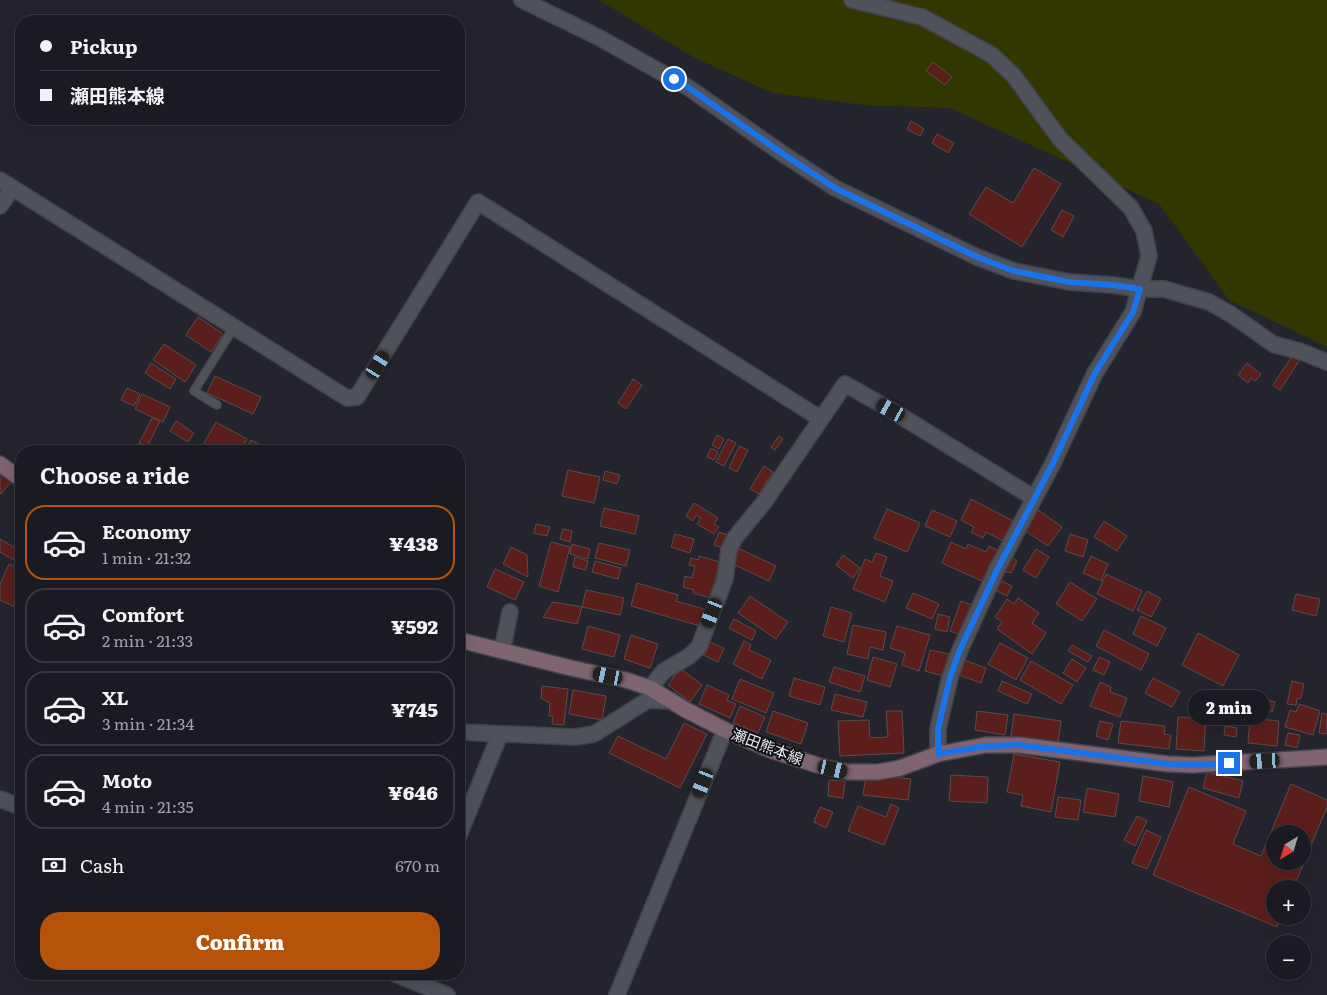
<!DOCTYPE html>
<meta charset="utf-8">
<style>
:root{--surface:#1a1b22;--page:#27282f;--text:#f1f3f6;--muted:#9fa1a5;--line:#383940;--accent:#b45309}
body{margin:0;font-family:Literata,"Noto Sans JP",serif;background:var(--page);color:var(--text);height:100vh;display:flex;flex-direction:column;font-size:19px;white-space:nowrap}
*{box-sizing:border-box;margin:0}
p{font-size:16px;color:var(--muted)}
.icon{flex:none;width:28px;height:28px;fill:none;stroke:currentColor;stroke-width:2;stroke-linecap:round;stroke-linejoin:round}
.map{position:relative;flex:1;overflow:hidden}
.details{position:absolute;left:15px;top:445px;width:450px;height:535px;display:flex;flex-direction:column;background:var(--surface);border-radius:20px;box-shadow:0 5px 20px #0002,0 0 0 1px var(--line)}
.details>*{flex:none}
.hud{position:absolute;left:15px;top:15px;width:450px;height:110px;border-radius:20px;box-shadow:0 5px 20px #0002,0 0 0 1px var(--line);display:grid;align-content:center;height:110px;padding:0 25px;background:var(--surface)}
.needle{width:32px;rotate:218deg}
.controls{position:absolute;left:1266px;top:825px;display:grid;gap:10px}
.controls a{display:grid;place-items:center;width:45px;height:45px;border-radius:50%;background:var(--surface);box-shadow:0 5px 20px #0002,0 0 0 1px var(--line);font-size:25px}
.end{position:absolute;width:22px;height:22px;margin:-11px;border:6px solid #1a73e8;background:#fff;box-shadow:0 0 0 2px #fff}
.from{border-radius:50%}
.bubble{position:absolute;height:35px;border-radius:18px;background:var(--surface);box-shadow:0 5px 20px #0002,0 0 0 1px var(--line);font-size:16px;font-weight:800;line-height:35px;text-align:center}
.car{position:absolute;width:15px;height:30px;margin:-15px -8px;border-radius:6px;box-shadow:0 0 4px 1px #0007;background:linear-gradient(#222 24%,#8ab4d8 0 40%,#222 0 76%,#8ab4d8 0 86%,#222 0)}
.hud b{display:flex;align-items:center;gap:18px;height:48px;font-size:19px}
.hud b+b{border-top:1px solid var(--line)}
.hud i{width:12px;height:12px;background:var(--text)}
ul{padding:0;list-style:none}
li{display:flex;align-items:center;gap:15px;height:75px;margin:0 10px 8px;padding:0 15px;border:2px solid var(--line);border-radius:20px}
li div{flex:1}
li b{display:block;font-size:19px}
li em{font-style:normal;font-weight:800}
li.selected{border-color:var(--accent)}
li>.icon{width:45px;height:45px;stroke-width:1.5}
h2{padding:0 25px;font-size:22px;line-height:60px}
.pay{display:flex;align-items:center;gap:12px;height:55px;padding:0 25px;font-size:19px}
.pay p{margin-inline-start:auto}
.primary-button{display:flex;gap:10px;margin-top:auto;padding:10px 25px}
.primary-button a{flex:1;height:58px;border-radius:20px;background:var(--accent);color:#fff;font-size:20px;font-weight:800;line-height:58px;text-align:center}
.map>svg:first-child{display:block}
</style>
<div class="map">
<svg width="1327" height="995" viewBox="0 0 1327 995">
<rect width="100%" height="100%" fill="#23242d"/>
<path fill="#323700" d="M599,0H1327V347L1229,300L1159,204L950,108L863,105L772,93L693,57Z"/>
<path fill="#5c1e1a" stroke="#5a4d4c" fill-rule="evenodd" d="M933,62L952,77L945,85L926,71Z
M911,121L924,129L920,136L907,129Z
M937,134L954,143L948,153L932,143Z
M1034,168L1061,184L1022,247L969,214L986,187L1013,203Z
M1062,210L1074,216L1063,237L1051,230Z
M198,317L223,334L211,352L186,335Z
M164,344L196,365L185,382L153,360Z
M1294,353L1301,358L1280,390L1273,385Z
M151,363L176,379L170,389L145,373Z
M1247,363L1261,374L1255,381L1251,378L1248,383L1238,375Z
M215,376L261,397L253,414L207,393Z
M633,379L642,385L626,409L618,403Z
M127,388L140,394L134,406L121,400Z
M142,394L170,407L163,422L135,409Z
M152,418L160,421L147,447L139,443Z
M176,421L194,433L188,442L170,431Z
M216,422L247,439L240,451H219L204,443Z
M717,435L724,439L719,449L712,445Z
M779,436L783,439L775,450L771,447Z
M728,439L736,443L724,466L716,462Z
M251,440L272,451H245Z
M103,446L114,451H100Z
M739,446L748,450L737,472L729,468Z
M711,448L718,452L714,460L707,457Z
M764,466L773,472L759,494L750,489Z
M568,470L600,477L594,503L562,496Z
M605,471L620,475L617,484L603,480Z
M0,473L11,482L1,494L0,493Z
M971,499L1013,521L1003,541L986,532L983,538L971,532L974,527L961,520Z
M694,503L718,518L714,524L719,527L714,534L697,524L701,518L696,515L693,521L686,516Z
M604,508L639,516L635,534L600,526Z
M887,509L920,523L907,552L874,538Z
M932,510L957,521L950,537L925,526Z
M1038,510L1062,527L1048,546L1024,530Z
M1104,521L1127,536L1117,551L1094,537Z
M536,524L550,527L547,536L534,533Z
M563,529L572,531L570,542L560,539Z
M719,532L731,536L726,549L714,545Z
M675,534L694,539L690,553L671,547Z
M1070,534L1088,540L1083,557L1065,551Z
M0,539L21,551V564L0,552Z
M551,542L570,547L558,592L539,586Z
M951,542L966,549L968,544L986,552L989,546L999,551L984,582L942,563Z
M599,543L630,550L626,566L595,558Z
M572,544L590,549L588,559L570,554Z
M511,547L527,555L528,577L503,564Z
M738,548L776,566L769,581L735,565Z
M1036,549L1049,557L1036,578L1023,570Z
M876,553L887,557L880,576L893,581L885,602L853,589L865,559L872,562Z
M843,555L860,568L853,578L836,565Z
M699,556L720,562L711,598L693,593L694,590L683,587L685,576L692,578L695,566L689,565L691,558L698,560Z
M1091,556L1108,564L1101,581L1083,573Z
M575,557L588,561L586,570L573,567Z
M1010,557L1017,561L1011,573L1003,571Z
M595,561L621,568L618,579L592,572Z
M9,564L21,570V610L0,600V584Z
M495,569L524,582L515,600L487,587Z
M1106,574L1142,591L1133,611L1097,594Z
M1000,580L1012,586L1007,596L995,590Z
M1070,582L1097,599L1082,621L1056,604Z
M637,583L678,595L676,601L704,609L700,626L631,606Z
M586,590L624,598L620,615L582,607Z
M1147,591L1161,599L1151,617L1137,610Z
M913,593L939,604L932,619L906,608Z
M1296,594L1320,599L1316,616L1292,610Z
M750,596L788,622L776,639L738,613Z
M1018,598L1039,613L1032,623L1046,633L1032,654L997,629L1002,622L995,617L1007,599L1014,604Z
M961,601L972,605L961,635L950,631Z
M553,602L582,607L577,624L543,617Z
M831,607L852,613L844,642L823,636Z
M938,614L950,617L947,632L935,629Z
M1141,616L1166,628L1157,646L1133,634Z
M734,619L756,631L752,640L729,628Z
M853,625L886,632L883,650L870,647L868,659L847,654Z
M588,626L620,635L614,657L582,649Z
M897,626L930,635L919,671L902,665L905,653L890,648Z
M1104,630L1149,654L1141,670L1096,646Z
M1198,633L1239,655L1223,686L1182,665Z
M631,635L658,644L650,668L624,659Z
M707,641L724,648L718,662L701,654Z
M744,641L751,645L749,650L771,660L762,679L733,664Z
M1000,643L1028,658L1016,680L988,664Z
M1072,645L1092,656L1088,662L1068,651Z
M930,650L949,654L943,676L925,671Z
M873,657L897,664L890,687L867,680Z
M1099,657L1110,662L1104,675L1093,670Z
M1072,659L1086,668L1077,682L1063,673Z
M964,660L986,668L981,683L959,675Z
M1031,661L1073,685L1061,704L1020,680Z
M834,667L865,676L860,692L829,682Z
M680,668L702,685L690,702L668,685Z
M794,678L825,687L820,705L789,696Z
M1153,678L1180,692L1172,707L1145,693Z
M740,679L774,693L766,713L732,699Z
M1002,681L1032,694L1027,704L998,691Z
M1292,681L1304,684L1301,698L1297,699L1296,705L1287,704Z
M1100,682L1111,687L1110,692L1127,698L1120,717L1090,706Z
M707,685L729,695L727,700L736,704L730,718L699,704Z
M542,686L568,689L564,725L552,724L553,716H549L550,703L541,698Z
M573,690L606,696L602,720L569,714Z
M835,694L867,702L863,717L831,710Z
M1257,696L1275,702L1272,712L1254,706Z
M1216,699L1239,703L1235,725L1212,721Z
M1299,704L1320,711L1313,735L1285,727L1290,710L1296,712Z
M740,706L765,717L758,733L733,723Z
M773,711L808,723L801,744L766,732Z
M886,711H902L904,753L840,756L838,721L869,720L870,738L888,737Z
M977,711L1008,715L1005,735L975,730Z
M1322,713L1327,714V734L1319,733Z
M1014,714L1061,721L1058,743L1011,736Z
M1178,717L1206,718L1204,751L1176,749Z
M1250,718L1279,721L1277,746L1248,743Z
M1100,721L1113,724L1108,740L1096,736Z
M1121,721L1165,726L1164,734L1171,735L1169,749L1118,743Z
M684,723L707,734L680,788L609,753L618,736L666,759Z
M1225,726L1237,728L1236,737L1224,735Z
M1288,733L1300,735L1297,748L1285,745Z
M1014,754L1060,762L1051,812L1021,806L1023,795L1007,792Z
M1207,772L1243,781L1239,798L1203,788Z
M866,774L911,779L908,800L863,795Z
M951,775L988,777L987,803L949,801Z
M1143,776L1173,782L1169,807L1139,801Z
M829,780L845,781L843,798L828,796Z
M1291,784L1327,800V807L1293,889H1275V916H1281L1277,927L1153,875L1189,787L1246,811L1233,844L1261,856ZM1275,834H1302V861H1275Z
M1087,788L1119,794L1115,817L1083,812Z
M1058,797L1081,800L1078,820L1055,817Z
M891,804L899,808L884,845L848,831L858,806L886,817Z
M820,807L833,812L826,828L814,822Z
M1137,816L1147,821L1135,846L1124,840Z
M1146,830L1161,837L1147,869L1132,863Z"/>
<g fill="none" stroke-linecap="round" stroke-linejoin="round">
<g stroke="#41424a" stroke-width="10">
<path id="lane" d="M217,405L194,391L234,327"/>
</g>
<g stroke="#41424a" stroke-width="18">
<path id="street" d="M522,0L598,37L689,88L783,154L835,188L977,257L1014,271L1069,282L1113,285L1140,289H1164L1209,302L1232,315L1273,344L1302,352L1327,362
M852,0L922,17L992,55L1014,76L1060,139L1131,208L1144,231L1149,256L1133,312L1095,373L1053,463L997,569L960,650L950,677L938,729V754
M0,180L347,398L357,397L478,202L821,419
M0,206L12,188
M502,651L510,612
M650,688L664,671L688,657L699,647L725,579L729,550L734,539L765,501L845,384L891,410L1034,498
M459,732L576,737L594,734L648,700L672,701
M0,799L21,807
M459,835L500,734
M395,974L447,995
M617,995L725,730"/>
</g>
<g stroke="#41424a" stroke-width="18">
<path id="secondary" d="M0,464L21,479
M459,640L571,668L626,680L650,688L686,710L725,730L770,750L817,765L848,772H878L900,768L938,754L986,745H1019L1168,764L1193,765L1327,757"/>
</g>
<use href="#lane" stroke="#4f515b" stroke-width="8"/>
<use href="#street" stroke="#4f515b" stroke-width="15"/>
<use href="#secondary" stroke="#7d6470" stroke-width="15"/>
</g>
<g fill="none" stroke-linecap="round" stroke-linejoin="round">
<path stroke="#1a73e8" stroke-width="6" d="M674,79L689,88L783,154L835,188L977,257L1014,271L1069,282L1113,285L1140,289L1133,312L1095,373L1053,463L997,570L960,650L950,677L938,729V754L986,746L1019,745L1168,764L1193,765L1229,763"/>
</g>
<g text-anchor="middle" stroke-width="4" stroke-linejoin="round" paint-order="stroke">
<g font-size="15" fill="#eaebf2" stroke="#0d0e12">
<text transform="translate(767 747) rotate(21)" y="5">瀬田熊本線</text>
</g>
</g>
</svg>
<div class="controls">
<a><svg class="needle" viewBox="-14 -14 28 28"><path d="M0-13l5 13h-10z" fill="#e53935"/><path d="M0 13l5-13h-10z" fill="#9fa1a5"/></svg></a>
<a>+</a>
<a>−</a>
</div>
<i class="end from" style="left:674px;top:79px"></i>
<i class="end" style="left:1229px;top:763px"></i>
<div class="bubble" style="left:1188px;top:690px;width:82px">2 min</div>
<i class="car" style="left:378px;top:365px;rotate:32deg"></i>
<i class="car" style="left:891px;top:410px;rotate:299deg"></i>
<i class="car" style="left:712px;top:613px;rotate:201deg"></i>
<i class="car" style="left:608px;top:676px;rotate:282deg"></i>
<i class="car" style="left:1265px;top:761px;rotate:267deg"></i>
<i class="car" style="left:833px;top:769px;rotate:103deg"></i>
<i class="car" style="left:703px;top:783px;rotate:202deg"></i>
<div class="hud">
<b><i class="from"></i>Pickup</b>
<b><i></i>瀬田熊本線</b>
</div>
<section class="details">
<h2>Choose a ride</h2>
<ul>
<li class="selected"><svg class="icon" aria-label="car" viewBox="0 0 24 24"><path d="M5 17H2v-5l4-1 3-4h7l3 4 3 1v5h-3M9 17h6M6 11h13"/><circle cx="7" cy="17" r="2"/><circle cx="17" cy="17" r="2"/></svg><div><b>Economy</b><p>1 min · 21:32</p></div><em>¥438</em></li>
<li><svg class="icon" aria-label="car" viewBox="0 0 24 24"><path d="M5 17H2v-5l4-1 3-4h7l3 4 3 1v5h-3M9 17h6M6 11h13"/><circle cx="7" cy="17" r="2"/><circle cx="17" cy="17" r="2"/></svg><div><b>Comfort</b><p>2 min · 21:33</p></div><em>¥592</em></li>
<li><svg class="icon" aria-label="car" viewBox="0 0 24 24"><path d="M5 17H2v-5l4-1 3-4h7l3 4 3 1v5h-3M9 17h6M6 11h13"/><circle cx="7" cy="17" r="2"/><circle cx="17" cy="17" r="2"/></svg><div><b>XL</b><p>3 min · 21:34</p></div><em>¥745</em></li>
<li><svg class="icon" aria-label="car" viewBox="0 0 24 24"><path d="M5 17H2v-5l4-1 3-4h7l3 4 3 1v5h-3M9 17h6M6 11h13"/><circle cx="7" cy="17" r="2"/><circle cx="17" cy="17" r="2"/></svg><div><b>Moto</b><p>4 min · 21:35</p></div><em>¥646</em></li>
</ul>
<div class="pay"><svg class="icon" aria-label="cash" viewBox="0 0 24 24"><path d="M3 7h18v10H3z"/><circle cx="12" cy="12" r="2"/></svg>Cash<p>670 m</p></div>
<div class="primary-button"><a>Confirm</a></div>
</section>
</div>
